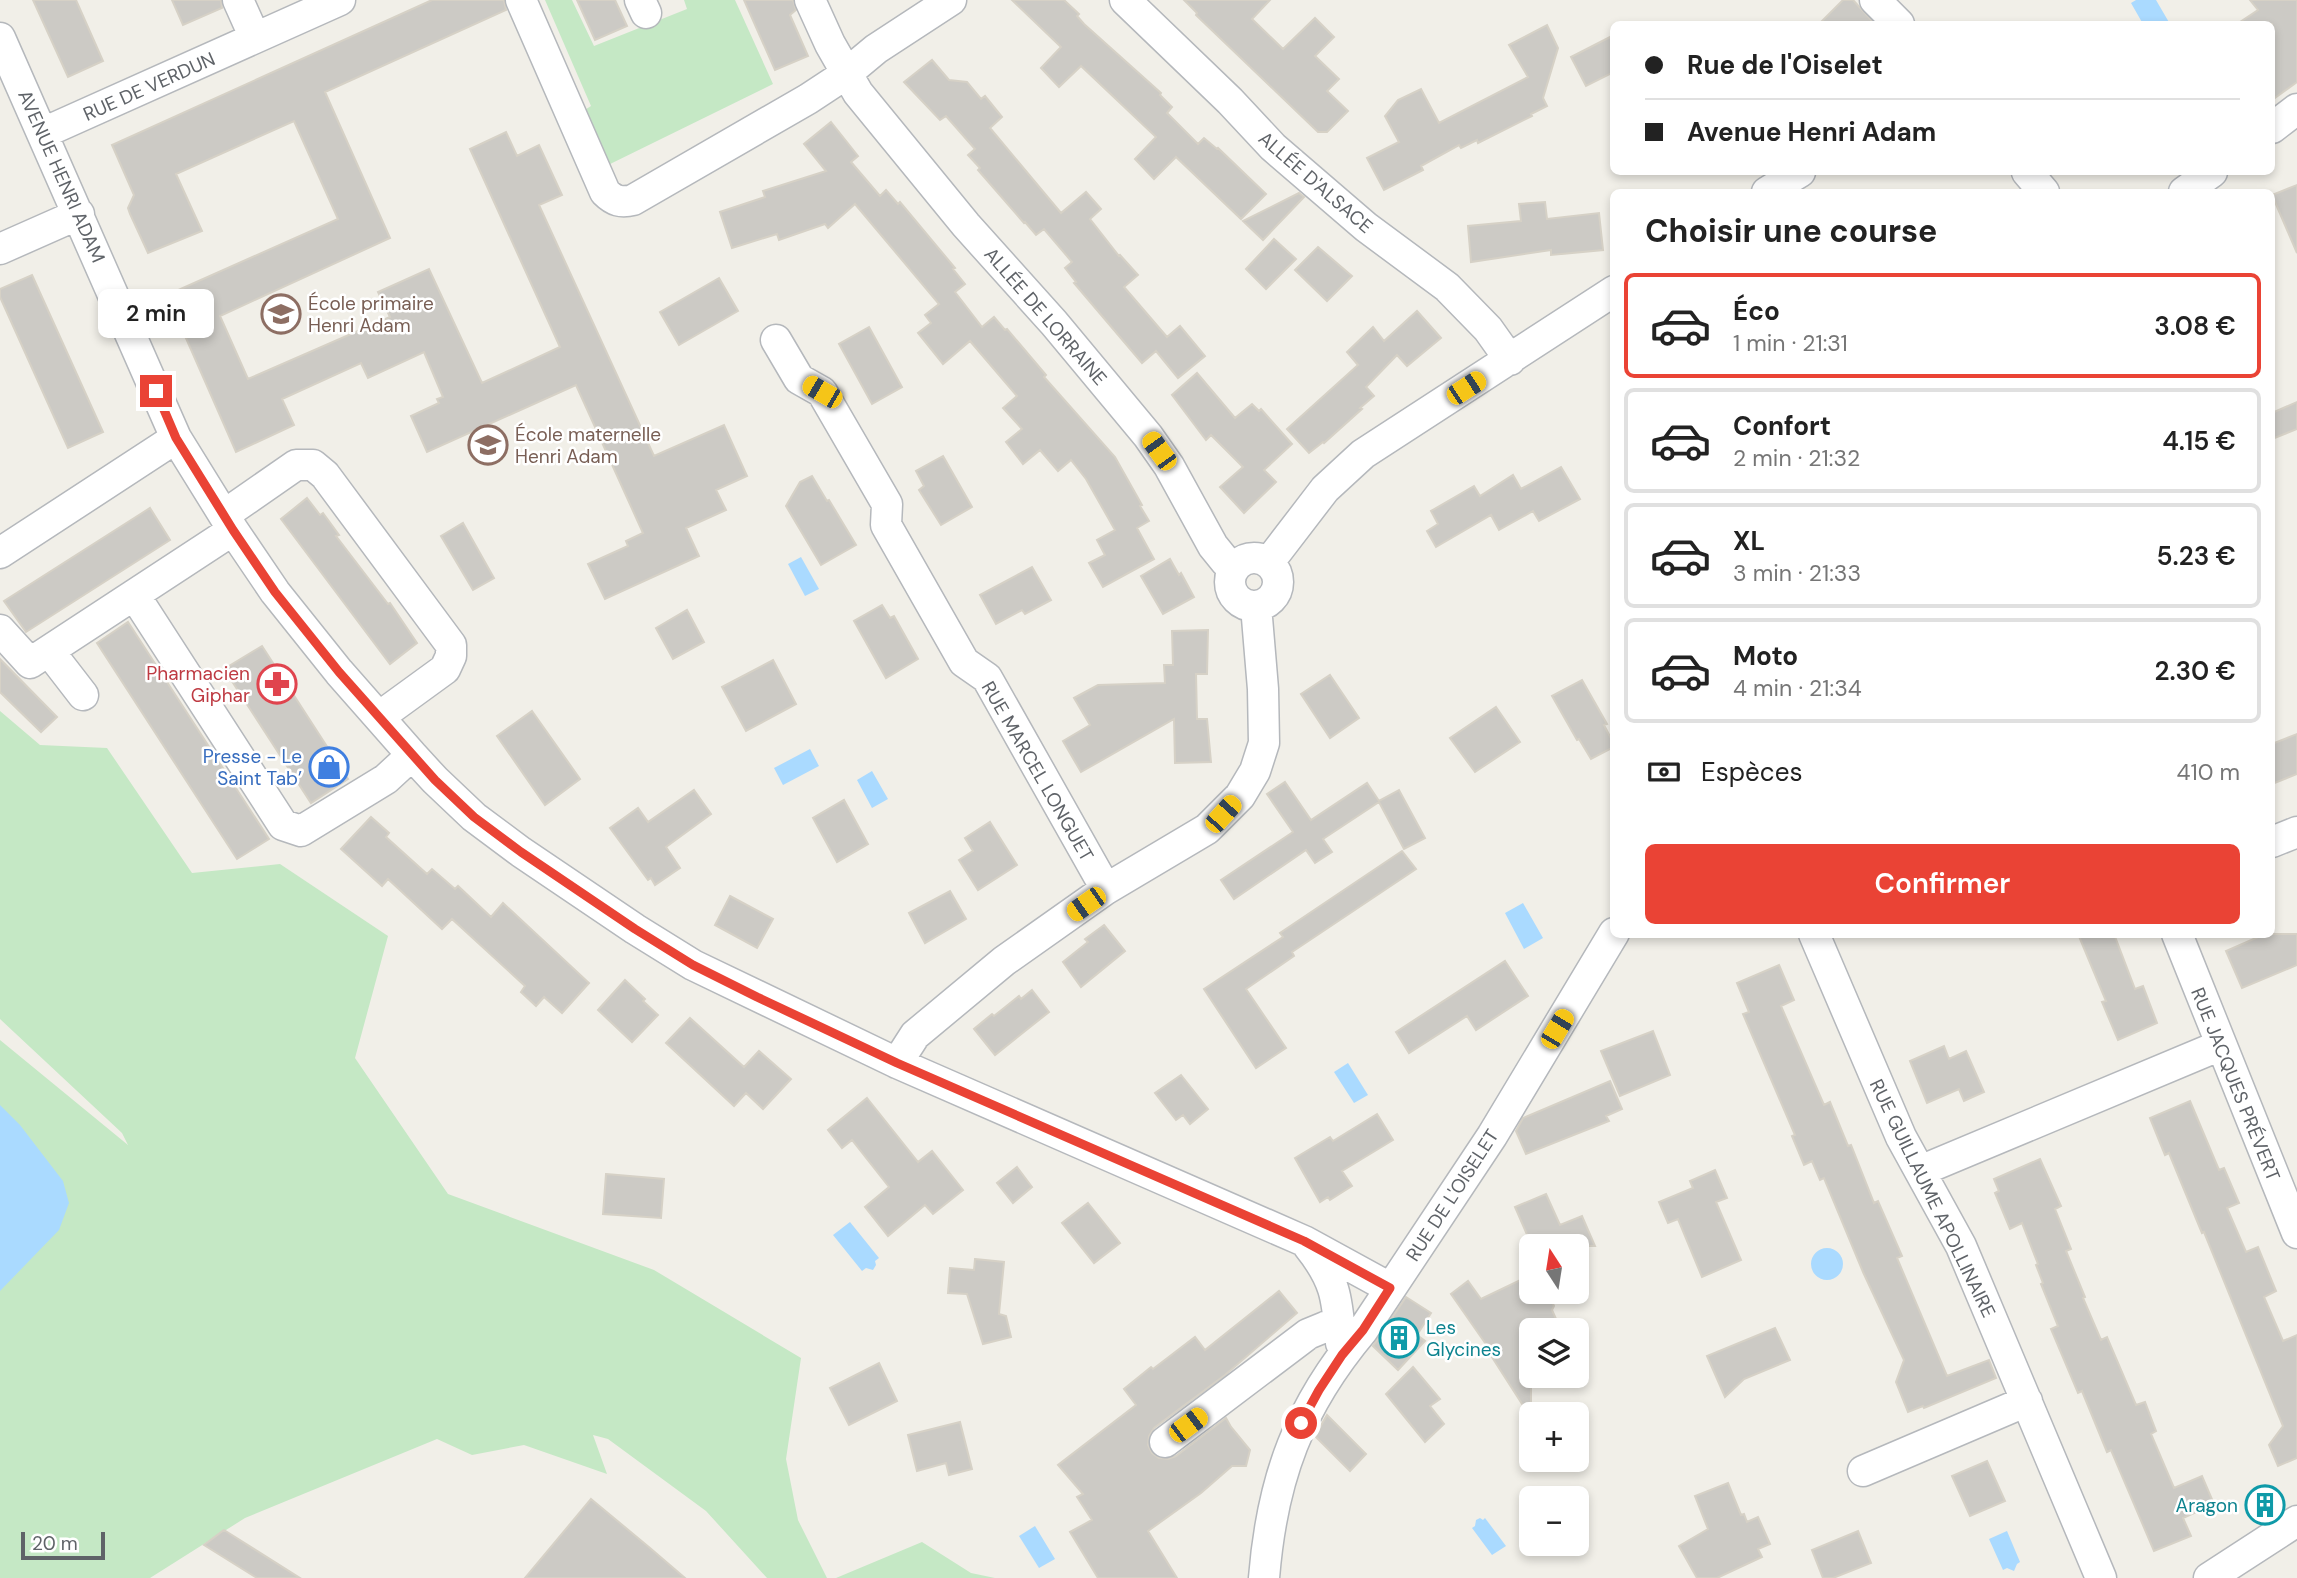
<!DOCTYPE html>
<html lang="fr">
<meta charset="utf-8">
<style>
:root{--surface:#fff;--page:#f2f2f2;--text:#222;--muted:#767676;--line:#e0e0e0;--accent:#ea4335}
body{margin:0;font-family:"DM Sans",sans-serif;background:var(--page);color:var(--text);height:100vh;display:flex;flex-direction:column;font-size:26px;white-space:nowrap}
*{box-sizing:border-box;margin:0}
p{font-size:23px;color:var(--muted)}
.icon{flex:none;width:38px;height:38px;fill:none;stroke:currentColor;stroke-width:2;stroke-linecap:round;stroke-linejoin:round}
.map{position:relative;flex:1;overflow:hidden}
.side{position:absolute;left:1610px;top:189px;width:665px;height:749px;display:flex;flex-direction:column;background:var(--surface);border-radius:10px;box-shadow:0 4px 10px #0003}
.side>*{flex:none}
.top-card{position:absolute;left:1610px;top:21px;width:665px;height:154px;border-radius:10px;box-shadow:0 4px 10px #0003;display:grid;align-content:center;height:154px;padding:0 35px;background:var(--surface)}
.needle{width:46px;rotate:348deg}
.buttons{position:absolute;left:1519px;top:1234px;display:grid;gap:14px}
.buttons a{display:grid;place-items:center;width:70px;height:70px;border-radius:10px;background:var(--surface);box-shadow:0 4px 10px #0003;font-size:35px}
.scale{position:absolute;left:21px;bottom:18px;width:84px;box-sizing:border-box;padding-left:7px;border:4px solid #5f6368;border-top:0;font-size:19px;line-height:24px;white-space:nowrap;color:#5f6368;-webkit-text-stroke:5px #fff;paint-order:stroke}
.end{position:absolute;width:32px;height:32px;margin:-16px;border:9px solid #ea4335;background:#fff;box-shadow:0 0 0 4px #fff}
.from{border-radius:50%}
.bubble{position:absolute;height:49px;border-radius:10px;background:var(--surface);box-shadow:0 4px 10px #0003;font-size:23px;font-weight:600;line-height:49px;text-align:center}
.car{position:absolute;width:21px;height:42px;margin:-21px -10px;border-radius:9px;box-shadow:0 0 5px 2px #0007;background:linear-gradient(#f5c518 24%,#345 0 40%,#f5c518 0 76%,#345 0 86%,#f5c518 0)}
.top-card b{display:flex;align-items:center;gap:24px;height:66px;font-size:26px}
.top-card b+b{border-top:2px solid var(--line)}
.top-card i{width:18px;height:18px;background:var(--text)}
ul{padding:0;list-style:none}
li{display:flex;align-items:center;gap:21px;height:105px;margin:0 14px 10px;padding:0 21px;border:4px solid var(--line);border-radius:10px}
li div{flex:1}
li b{display:block;font-size:26px}
li em{font-style:normal;font-weight:600}
li.active{border-color:var(--accent)}
li>.icon{width:63px;height:63px;stroke-width:1.5}
h2{padding:0 35px;font-size:32px;line-height:84px}
.pay{display:flex;align-items:center;gap:18px;height:77px;padding:0 35px;font-size:26px}
.pay p{margin-inline-start:auto}
.action{display:flex;gap:14px;margin-top:auto;padding:14px 35px}
.action a{flex:1;height:80px;border-radius:10px;background:var(--accent);color:#fff;font-size:28px;font-weight:600;line-height:80px;text-align:center}
.map>svg:first-child{display:block}
</style>
<div class="map">
<svg width="2297" height="1578" viewBox="0 0 2297 1578">
<rect width="100%" height="100%" fill="#f1efe8"/>
<path fill="#c5e8c5" d="M545,0H572L594,46L687,9L684,0H735L773,84L604,167L580,113L591,106Z
M0,711L40,745L107,748L192,873L280,864L388,936L355,1058L448,1194L654,1270L801,1358L786,1459L798,1520L827,1578H767L706,1511L608,1439L593,1435L607,1474L524,1445L472,1455L437,1439L245,1518L150,1578H0V1040L128,1145L122,1133L0,1019Z
M922,1542L971,1573L995,1578H836Z"/>
<path fill="#aadaff" d="M2136,0H2156L2170,24H2143L2131,3Z
M801,557L819,589L805,596L788,564Z
M810,749L819,766L783,785L774,768Z
M872,771L888,799L872,808L857,780Z
M1523,903L1543,938L1524,949L1505,913Z
M1348,1063L1368,1095L1354,1103L1334,1072Z
M0,1105L20,1125L63,1181L69,1203L59,1230L0,1291Z
M850,1222L879,1258L875,1261L876,1265L873,1270L866,1268L862,1271L833,1235Z
M1811 1264a16 16 0 1 1 32 0a16 16 0 1 1-32 0Z
M1480,1518L1483,1520L1485,1518L1506,1546L1492,1555L1472,1528L1475,1526L1476,1520Z
M1035,1526L1055,1559L1039,1568L1019,1536Z
M2007,1531L2020,1562L2017,1564L2014,1571L2007,1568L2003,1570L1989,1539Z"/>
<path fill="#cccac5" stroke="#d6d1c6" stroke-width="2" d="M33,0H76L103,61L68,77Z
M172,0H221L222,8L183,25Z
M432,0H504L506,10L325,92L390,238L220,316L248,379L390,317L378,292L429,269L482,383L560,347L470,149L506,132L517,156L539,145L562,195L539,205L654,456L724,425L747,476L716,490L726,510L686,528L699,556L605,599L588,564L628,546L626,541L643,533L576,385L427,452L411,416L439,403L437,399L443,397L424,352L368,378L361,363L282,399L294,425L236,452L167,295L338,219L294,121L176,174L202,231L148,253L130,214L128,208L134,195L112,145Z
M577,0H615L627,26L595,40Z
M744,0H793L796,10L790,15L808,56L775,70Z
M1012,0H1064L1079,14L1077,16L1084,24L1161,93L1160,95L1172,107L1167,113L1198,144L1204,138L1217,149L1218,148L1266,194L1241,219L1176,157L1154,179L1135,159L1156,137L1081,66L1059,87L1041,68L1061,47Z
M1184,0H1270L1252,19L1283,49L1315,18L1334,37L1315,56L1339,79L1327,91L1348,111L1327,132H1318L1196,15L1197,13Z
M1843,0H1853L1875,24H1819Z
M2250,0H2297V82L2272,100V24H2237L2258,10Z
M1547,25L1558,48L1543,98L1547,106L1531,114L1532,116L1478,143L1477,140L1461,148L1459,145L1421,166L1423,170L1384,190L1367,158L1399,142L1385,116L1398,100L1421,89L1439,123L1528,77L1509,45Z
M1614,35V72L1586,86L1571,57Z
M932,60L949,80L967,82L981,99L985,96L1002,117L990,128L1061,213L1086,192L1101,209L1090,219L1119,256L1120,255L1138,275L1124,287L1167,337L1180,326L1205,356L1178,378L1156,351L1142,363L1074,283L1076,282L1065,268L1072,262L1044,229L1036,235L1025,222L1024,223L978,170L980,168L968,155L975,149L946,116L940,120L904,82Z
M831,122L858,156L851,162L880,196L886,190L898,204L900,202L955,268L953,269L965,284L955,292L982,327L994,317L1005,330L1007,329L1046,375L1044,377L1115,457L1142,505L1140,506L1149,521L1137,528L1154,559L1103,587L1089,563L1105,555L1097,540L1115,530L1086,479L1071,460L1058,471L1040,450L1023,464L1006,442L1022,429L1003,408L1017,396L970,341L943,364L918,333L931,323L925,315L939,304L855,204L828,228L825,224L779,240L777,234L732,248L720,212L765,197L763,191L826,171L804,144Z
M2297,185V253L2272,195Z
M1299,193L1304,197L1263,240L1243,221Z
M1545,202L1547,219L1599,213L1603,250L1551,255V250L1471,262L1468,226L1521,221L1519,204Z
M1274,239L1296,259L1266,289L1246,269Z
M1318,247L1352,276L1327,301L1295,270Z
M32,275L103,432L68,448L0,297V289Z
M719,278L738,311L679,345L660,312Z
M1417,311L1441,338L1407,366L1397,355L1366,387L1374,396L1360,408L1362,409L1324,443L1323,442L1309,453L1287,429L1358,365L1347,352L1373,327L1384,341Z
M869,327L902,387L872,404L839,344Z
M1197,373L1235,418L1252,404L1259,411L1261,409L1292,444L1264,470L1276,482L1244,513L1220,487L1243,467L1211,435L1206,440L1172,395Z
M2297,402V429L2272,439V413Z
M943,456L972,507L941,525L919,490L924,486L916,471Z
M1561,467L1580,499L1539,521L1533,511L1499,530L1491,515L1436,547L1427,531L1438,524L1431,511L1474,486L1480,496L1513,475L1521,489Z
M812,476L827,501L829,500L856,545L821,565L786,506L800,482Z
M307,498L320,515L323,513L339,535L336,536L388,604L390,603L417,643L390,664L281,519Z
M150,508L170,540L26,632L4,601Z
M463,523L494,578L473,590L441,536Z
M1170,559L1179,575L1181,573L1194,597L1163,614L1141,576Z
M1032,567L1051,600L1025,614L1022,610L996,624L980,595Z
M882,605L890,618L894,616L918,659L886,678L854,621Z
M687,610L704,642L673,659L656,628Z
M128,622L269,839L237,859L97,643Z
M1208,630L1207,674H1196L1197,719H1207L1211,762L1175,763L1174,719L1081,772L1063,741L1090,725L1074,698L1098,685L1165,683L1164,665H1173L1172,631Z
M262,646L348,779L311,803L224,669Z
M0,659L57,717L41,732L0,692Z
M773,660L796,704L746,731L722,687Z
M1330,675L1359,718L1330,738L1301,694Z
M1582,680L1607,724L1604,725L1614,744V747L1591,759L1579,739L1577,740L1552,696Z
M1496,707L1520,742L1475,772L1450,738Z
M532,711L580,779L545,805L497,736Z
M2297,734V774L2272,784V744Z
M1285,782L1311,820L1367,783L1379,801L1399,790L1425,838L1404,849L1379,802L1323,839L1332,852L1315,863L1306,850L1234,899L1221,880L1293,832L1267,794Z
M694,790L711,814L666,847L680,868L655,885L651,878L648,880L610,828L638,808L648,822Z
M844,800L868,844L837,862L813,818Z
M371,817L389,833L386,837L427,874L432,869L455,889L458,886L491,917L503,903L589,983L562,1013L544,997L536,1006L521,992L525,986L452,919L442,929L388,879L382,886L341,849Z
M990,822L1017,865L978,890L959,860L973,851L965,838Z
M1402,851L1416,869L1292,952L1294,956L1246,989L1286,1048L1256,1068L1204,989L1283,937L1280,933Z
M950,891L966,919L925,943L909,913Z
M730,896L773,919L757,948L715,925Z
M1104,925L1125,951L1081,987L1063,962L1088,942L1085,939Z
M2078,934H2114L2135,989L2143,986L2157,1023L2118,1040L2102,1002L2106,1001Z
M2265,934H2297V965L2242,988L2226,951Z
M1505,961L1528,996L1476,1030L1467,1016L1409,1053L1396,1032Z
M1779,965L1794,1000L1781,1006L1824,1105L1830,1102L1848,1146L1851,1145L1874,1203L1878,1201L1902,1256L1897,1258L1947,1376L1989,1360L1996,1378L1924,1408L1923,1406L1908,1412L1896,1382L1904,1360L1863,1272L1824,1178L1820,1180L1812,1161L1804,1165L1792,1136L1795,1135L1743,1014L1749,1012L1737,983Z
M625,980L645,999L643,1001L658,1015L632,1042L598,1010Z
M1032,990L1049,1012L995,1055L974,1029L992,1014L994,1016L1019,996L1021,999Z
M690,1018L744,1067L759,1051L791,1079L763,1109L746,1093L734,1106L666,1043Z
M1653,1031L1670,1075L1620,1096L1601,1051Z
M1944,1046L1949,1059L1966,1051L1984,1092L1964,1101L1959,1089L1927,1103L1910,1061Z
M1181,1075L1208,1109L1190,1124L1183,1115L1176,1120L1155,1093Z
M1610,1081L1622,1109L1606,1116L1609,1121L1526,1154L1516,1131L1523,1118Z
M867,1098L918,1162L932,1151L963,1190L933,1214L925,1205L888,1236L865,1207L889,1187L852,1140L842,1148L828,1130Z
M2190,1101L2219,1170L2224,1168L2239,1203L2227,1208L2246,1252L2258,1247L2276,1291L2264,1297L2283,1341L2297,1335V1458L2278,1466L2269,1445L2283,1426L2204,1232L2202,1233L2169,1153L2165,1155L2150,1118Z
M1377,1114L1393,1140L1342,1171L1352,1186L1330,1200L1328,1197L1320,1202L1295,1158L1330,1137L1333,1141Z
M2040,1159L2061,1206L2055,1209L2071,1249L2066,1251L2085,1297L2083,1298L2101,1340L2107,1337L2136,1405L2145,1402L2156,1431L2151,1434L2174,1488L2202,1476L2214,1504L2183,1518L2191,1536L2154,1551L2111,1450L2107,1452L2082,1391L2078,1393L2051,1329L2058,1326L2041,1284L2043,1283L2036,1265L2038,1264L2022,1223L2010,1229L1995,1193L1999,1191L1994,1179Z
M1017,1167L1032,1187L1013,1203L997,1183Z
M1715,1170L1727,1198L1716,1202L1741,1260L1702,1277L1678,1219L1668,1223L1659,1202L1693,1188L1690,1181Z
M606,1174L664,1179L661,1218L603,1214Z
M1546,1194L1560,1225L1582,1216L1595,1246H1568L1564,1237L1543,1246H1532L1515,1207Z
M1088,1203L1120,1243L1094,1263L1062,1223Z
M975,1259L1004,1262L999,1314L1006,1316L1011,1337L983,1344L967,1294L948,1293L950,1268L974,1270Z
M1531,1275V1292H1548L1554,1306L1552,1310L1561,1330H1531V1418L1488,1351L1490,1350L1451,1294L1468,1281L1481,1299Z
M1279,1291L1297,1313L1225,1375L1154,1428L1149,1436L1148,1445L1152,1453L1159,1458L1168,1459L1176,1456L1226,1418L1231,1427L1250,1450L1246,1466H1232L1201,1493L1148,1531L1177,1578H1098L1070,1532L1092,1520L1077,1497L1083,1494L1058,1465L1136,1405L1124,1389L1151,1367L1153,1369L1195,1337L1205,1350Z
M1406,1297L1431,1313L1417,1335L1425,1341L1398,1370L1373,1346Z
M1775,1328L1790,1360L1744,1379L1725,1397L1707,1356Z
M879,1363L897,1401L849,1425L830,1388Z
M1413,1367L1440,1399L1430,1406L1444,1424L1425,1442L1386,1394Z
M1327,1415L1366,1454L1350,1471L1315,1436Z
M960,1422L972,1469L949,1475L946,1463L917,1471L908,1435Z
M1987,1461L2005,1501L1970,1516L1952,1476Z
M1728,1483L1741,1515L1744,1514L1747,1522L1758,1517L1770,1544L1758,1549L1762,1557L1717,1578H1697L1679,1546L1708,1529L1695,1496Z
M591,1499L650,1548L685,1578H525Z
M224,1530L300,1578H257L204,1545Z
M1858,1531L1871,1563L1833,1578H1823L1812,1550Z"/>
<g fill="none" stroke-linecap="round" stroke-linejoin="round">
<g stroke="#b5b8bc" stroke-width="33">
<path id="minor" d="M238,0L255,38
M521,0L605,192C614,201 621,203 633,200L808,99L846,74L876,49L951,0
M640,0L646,13
M810,0L830,44L858,93L966,225L1054,323L1148,436L1169,466L1213,546L1226,562L1234,566
M1125,0L1230,101L1273,147L1366,227L1447,287L1488,329L1510,360
M1875,0L1899,24
M0,38L176,438L233,530L275,592L339,672L412,755L435,780L474,817L521,852L635,929L693,965L897,1063L1304,1241L1390,1288
M2272,128L2297,109
M43,133L340,0
M2027,172L2044,192
M1767,192L1800,172
M2184,192L2212,172
M0,249L79,214
M776,340L799,379L822,392L887,504L886,525L964,662L987,678L1106,889
M224,515L296,465H313L325,475L451,645V656L445,669L379,717
M0,553L176,438
M1230 582a24 24 0 1 1 48 0a24 24 0 1 1-48 0Z
M1269,562L1325,489L1363,454L1614,291
M135,596L283,825L301,831L386,779L412,755
M0,630L30,663L233,530
M49,651L83,695
M2272,842L2297,832
M1814,934L1901,1137L1961,1246L2101,1578
M2177,934L2297,1233
M897,1063L915,1035L1004,961L1106,889L1207,829L1240,796L1255,771L1264,743L1263,689L1256,606
M1920,1171L2221,1045
M1309,1247C1337,1282 1337,1300 1341,1343
M1165,1442L1308,1334L1325,1327L1339,1324
M1863,1471L2027,1401
M1264,1578C1272,1478 1299,1406 1363,1330L1492,1136L1614,933
M2209,1578L2297,1521"/>
</g>
<use href="#minor" stroke="#fff" stroke-width="30"/>
</g>
<g fill="none" stroke-linecap="round" stroke-linejoin="round">
<path stroke="#ea4335" stroke-width="9" d="M156,391L176,438L233,530L275,592L339,672L435,780L474,817L521,852L635,929L693,965L757,997L897,1063L1304,1241L1390,1288L1363,1330L1342,1355L1319,1390L1301,1423"/>
</g>
<defs>
<g id="school-ring" transform="scale(2.0125)"><circle r="9.5" fill="#fff" stroke="#8d6e63" stroke-width="1.5"/><path d="M0-5L7-2L0 1L-7-2ZM-4 1L0 2.5L4 1V4Q0 6-4 4Z" fill="#8d6e63"/></g>
<g id="pharmacy-ring" transform="scale(2.0125)"><circle r="9.5" fill="#fff" stroke="#e0444e" stroke-width="1.5"/><path d="M-2-6h4v4h4v4h-4v4h-4v-4h-4v-4h4Z" fill="#e0444e"/></g>
<g id="shop-ring" transform="scale(2.0125)"><circle r="9.5" fill="#fff" stroke="#3f7fe0" stroke-width="1.5"/><path d="M-5-2.5h2.3a2.7 3.5 0 0 1 5.4 0H5L5.5 6h-11ZM-1.5-2.5h3a1.5 2.3 0 0 0-3 0Z" fill="#3f7fe0"/></g>
<g id="building-ring" transform="scale(2.0125)"><circle r="9.5" fill="#fff" stroke="#0f9aa8" stroke-width="1.5"/><path d="M-4-6H4V6H1V3H-1V6H-4ZM-2.5-4.3h1.7v1.8h-1.7ZM.8-4.3h1.7v1.8H.8ZM-2.5-1h1.7V.8h-1.7ZM.8-1h1.7V.8H.8Z" fill="#0f9aa8"/></g>
</defs>
<g fill-rule="evenodd">
<use href="#school-ring" x="281" y="314"/>
<use href="#school-ring" x="488" y="445"/>
<use href="#pharmacy-ring" x="277" y="684"/>
<use href="#shop-ring" x="329" y="767"/>
<use href="#building-ring" x="1399" y="1338"/>
<use href="#building-ring" x="2265" y="1505"/>
</g>
<g text-anchor="middle" stroke-width="5" stroke-linejoin="round" paint-order="stroke">
<g font-size="19" fill="#5f6368" stroke="#fff">
<text transform="translate(149 86) rotate(-24)" y="7">RUE DE VERDUN</text>
<text transform="translate(62 176) rotate(66)" y="7">AVENUE HENRI ADAM</text>
<text transform="translate(1316 182) rotate(41)" y="7">ALLÉE D'ALSACE</text>
<text transform="translate(1046 316) rotate(49)" y="7">ALLÉE DE LORRAINE</text>
<text transform="translate(1038 771) rotate(60)" y="7">RUE MARCEL LONGUET</text>
<text transform="translate(2236 1084) rotate(68)" y="7">RUE JACQUES PRÉVERT</text>
<text transform="translate(1452 1195) rotate(-57)" y="7">RUE DE L'OISELET</text>
<text transform="translate(1933 1198) rotate(64)" y="7">RUE GUILLAUME APOLLINAIRE</text>
</g>
<g font-size="19" fill="#785e54" stroke="#fff" text-anchor="start">
<text x="308" y="310">École primaire<tspan x="308" dy="22">Henri Adam</tspan></text>
<text x="515" y="441">École maternelle<tspan x="515" dy="22">Henri Adam</tspan></text>
</g>
<g font-size="19" fill="#be3a42" stroke="#fff" text-anchor="end">
<text x="250" y="680">Pharmacien<tspan x="250" dy="22">Giphar</tspan></text>
</g>
<g font-size="19" fill="#366cbe" stroke="#fff" text-anchor="end">
<text x="302" y="763">Presse - Le<tspan x="302" dy="22">Saint Tab’</tspan></text>
</g>
<g font-size="19" fill="#0d838f" stroke="#fff" text-anchor="start">
<text x="1426" y="1334">Les<tspan x="1426" dy="22">Glycines</tspan></text>
<text x="2238" y="1512" text-anchor="end">Aragon</text>
</g>
</g>
</svg>
<div class="buttons">
<a><svg class="needle" viewBox="-14 -14 28 28"><path d="M0-13l5 13h-10z" fill="#e53935"/><path d="M0 13l5-13h-10z" fill="#767676"/></svg></a>
<a><svg class="icon" aria-label="layers" viewBox="0 0 24 24"><path d="M12 4l9 5-9 5-9-5zM3 14l9 5 9-5"/></svg></a>
<a>+</a>
<a>−</a>
</div>
<div class="scale">20 m</div>
<i class="end from" style="left:1301px;top:1423px"></i>
<i class="end" style="left:156px;top:391px"></i>
<div class="bubble" style="left:98px;top:289px;width:116px">2 min</div>
<i class="car" style="left:1466px;top:388px;rotate:57deg"></i>
<i class="car" style="left:822px;top:392px;rotate:300deg"></i>
<i class="car" style="left:1159px;top:451px;rotate:324deg"></i>
<i class="car" style="left:1223px;top:814px;rotate:42deg"></i>
<i class="car" style="left:1086px;top:904px;rotate:235deg"></i>
<i class="car" style="left:1557px;top:1029px;rotate:31deg"></i>
<i class="car" style="left:1188px;top:1425px;rotate:53deg"></i>
<div class="top-card">
<b><i class="from"></i>Rue de l'Oiselet</b>
<b><i></i>Avenue Henri Adam</b>
</div>
<section class="side">
<h2>Choisir une course</h2>
<ul>
<li class="active"><svg class="icon" aria-label="car" viewBox="0 0 24 24"><path d="M5 17H2v-5l4-1 3-4h7l3 4 3 1v5h-3M9 17h6M6 11h13"/><circle cx="7" cy="17" r="2"/><circle cx="17" cy="17" r="2"/></svg><div><b>Éco</b><p>1 min · 21:31</p></div><em>3.08 €</em></li>
<li><svg class="icon" aria-label="car" viewBox="0 0 24 24"><path d="M5 17H2v-5l4-1 3-4h7l3 4 3 1v5h-3M9 17h6M6 11h13"/><circle cx="7" cy="17" r="2"/><circle cx="17" cy="17" r="2"/></svg><div><b>Confort</b><p>2 min · 21:32</p></div><em>4.15 €</em></li>
<li><svg class="icon" aria-label="car" viewBox="0 0 24 24"><path d="M5 17H2v-5l4-1 3-4h7l3 4 3 1v5h-3M9 17h6M6 11h13"/><circle cx="7" cy="17" r="2"/><circle cx="17" cy="17" r="2"/></svg><div><b>XL</b><p>3 min · 21:33</p></div><em>5.23 €</em></li>
<li><svg class="icon" aria-label="car" viewBox="0 0 24 24"><path d="M5 17H2v-5l4-1 3-4h7l3 4 3 1v5h-3M9 17h6M6 11h13"/><circle cx="7" cy="17" r="2"/><circle cx="17" cy="17" r="2"/></svg><div><b>Moto</b><p>4 min · 21:34</p></div><em>2.30 €</em></li>
</ul>
<div class="pay"><svg class="icon" aria-label="cash" viewBox="0 0 24 24"><path d="M3 7h18v10H3z"/><circle cx="12" cy="12" r="2"/></svg>Espèces<p>410 m</p></div>
<div class="action"><a>Confirmer</a></div>
</section>
</div>
